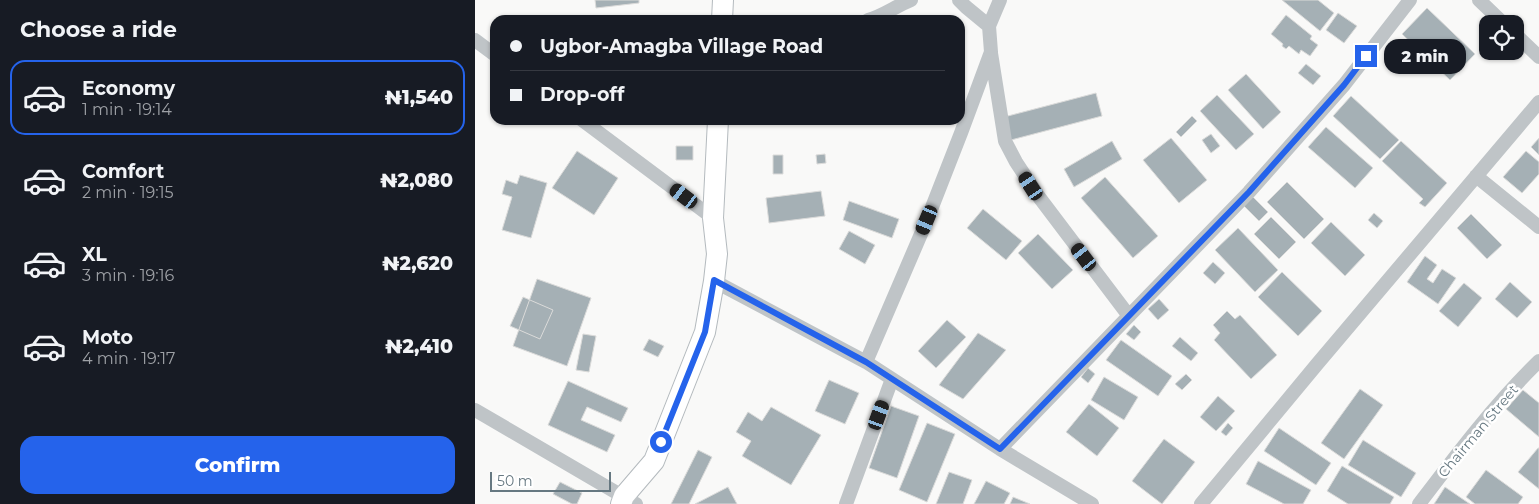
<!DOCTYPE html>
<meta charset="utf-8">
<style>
:root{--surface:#171b24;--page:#242831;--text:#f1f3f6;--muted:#9ea1a6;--line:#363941;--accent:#2563eb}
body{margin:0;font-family:Montserrat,sans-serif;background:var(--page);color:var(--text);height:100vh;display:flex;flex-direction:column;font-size:19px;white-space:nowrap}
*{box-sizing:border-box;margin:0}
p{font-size:16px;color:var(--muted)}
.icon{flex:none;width:28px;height:28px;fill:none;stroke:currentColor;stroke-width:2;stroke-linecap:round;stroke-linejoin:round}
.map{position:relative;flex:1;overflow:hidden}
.sheet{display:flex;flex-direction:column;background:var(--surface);width:475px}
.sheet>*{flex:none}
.banner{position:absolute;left:15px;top:15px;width:475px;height:110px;border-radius:15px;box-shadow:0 1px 4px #0004;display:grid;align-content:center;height:110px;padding:0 20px;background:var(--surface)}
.fabs{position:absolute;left:1004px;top:15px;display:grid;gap:10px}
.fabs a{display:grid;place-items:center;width:45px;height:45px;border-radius:10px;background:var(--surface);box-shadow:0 1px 4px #0004;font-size:25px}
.scale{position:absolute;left:15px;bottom:12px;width:121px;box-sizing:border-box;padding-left:5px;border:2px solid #667881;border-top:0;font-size:14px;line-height:18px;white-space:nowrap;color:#667881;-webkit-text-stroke:4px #fff;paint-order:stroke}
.end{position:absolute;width:22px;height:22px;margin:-11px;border:6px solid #2563eb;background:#fff;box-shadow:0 0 0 2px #fff}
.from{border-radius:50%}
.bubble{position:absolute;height:35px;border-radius:15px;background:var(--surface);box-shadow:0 1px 4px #0004;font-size:16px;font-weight:800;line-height:35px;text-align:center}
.car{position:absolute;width:15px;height:30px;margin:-15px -8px;border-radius:6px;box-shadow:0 0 4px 1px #0007;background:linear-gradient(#222 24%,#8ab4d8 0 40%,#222 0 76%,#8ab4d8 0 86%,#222 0)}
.banner b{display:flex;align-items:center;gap:18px;height:48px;font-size:19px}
.banner b+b{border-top:1px solid var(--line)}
.banner i{width:12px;height:12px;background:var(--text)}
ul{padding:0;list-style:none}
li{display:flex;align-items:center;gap:15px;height:75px;margin:0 10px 8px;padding:0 10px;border:2px solid transparent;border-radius:15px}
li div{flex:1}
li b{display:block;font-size:19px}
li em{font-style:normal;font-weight:800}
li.current{border-color:var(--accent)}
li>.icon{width:45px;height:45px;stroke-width:1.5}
h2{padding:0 20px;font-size:22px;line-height:60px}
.button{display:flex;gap:10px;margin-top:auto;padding:10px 20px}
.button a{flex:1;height:58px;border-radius:15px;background:var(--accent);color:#fff;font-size:20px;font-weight:800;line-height:58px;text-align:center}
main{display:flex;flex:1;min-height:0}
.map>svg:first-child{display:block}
</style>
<main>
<section class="sheet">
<h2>Choose a ride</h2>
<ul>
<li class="current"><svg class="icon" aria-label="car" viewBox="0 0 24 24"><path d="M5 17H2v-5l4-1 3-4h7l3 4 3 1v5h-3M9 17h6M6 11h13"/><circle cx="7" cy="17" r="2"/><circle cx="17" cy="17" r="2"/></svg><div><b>Economy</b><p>1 min · 19:14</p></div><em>₦1,540</em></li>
<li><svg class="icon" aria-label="car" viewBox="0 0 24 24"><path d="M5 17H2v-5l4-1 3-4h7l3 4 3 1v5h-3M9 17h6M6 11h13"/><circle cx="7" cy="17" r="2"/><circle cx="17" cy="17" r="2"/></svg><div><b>Comfort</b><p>2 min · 19:15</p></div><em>₦2,080</em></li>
<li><svg class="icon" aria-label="car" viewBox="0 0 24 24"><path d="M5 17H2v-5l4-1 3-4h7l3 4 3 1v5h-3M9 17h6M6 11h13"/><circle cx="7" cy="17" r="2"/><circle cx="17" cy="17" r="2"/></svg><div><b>XL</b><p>3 min · 19:16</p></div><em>₦2,620</em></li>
<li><svg class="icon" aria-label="car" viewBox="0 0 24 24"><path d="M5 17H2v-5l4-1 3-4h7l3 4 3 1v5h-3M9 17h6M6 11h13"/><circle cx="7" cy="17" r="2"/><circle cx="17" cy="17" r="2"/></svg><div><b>Moto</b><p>4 min · 19:17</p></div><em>₦2,410</em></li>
</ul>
<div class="button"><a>Confirm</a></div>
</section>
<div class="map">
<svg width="1064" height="504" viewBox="0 0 1064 504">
<rect width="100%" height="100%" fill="#f9f9f8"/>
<path fill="#a5b0b5" stroke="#dbdbda" d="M120,0H164V3L121,8Z
M807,0H843L859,13L845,31Z
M952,8L1000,54L975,80L927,34Z
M863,13L882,26L869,43L851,30Z
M811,15L837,36L835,39L843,45L835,56L826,50L824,54L814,46L811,49L807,46L808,44L796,34Z
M831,64L846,76L838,85L823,73Z
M771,74L806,112L788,129L753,90Z
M621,93L627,116L536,140L529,117Z
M742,95L779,134L761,150L725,111Z
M876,96L924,140L905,159L858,116Z
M717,116L722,121L706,137L701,132Z
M851,127L898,168L880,188L833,147Z
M736,134L745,146L736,153L727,140Z
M696,138L732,180L704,203L668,160Z
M1064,138V155L1056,147Z
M637,141L647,159L599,187L589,169Z
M926,141L972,183L950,207L944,203L948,199L907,161Z
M201,146H218V160H201Z
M102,151L143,178L119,215L77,188Z
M1051,151L1064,162V174L1047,193L1028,177Z
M350,154L351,163L342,164L341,155Z
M298,155H308V174H298Z
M45,175L72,183L56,238L27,230L37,197L27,194L31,180L42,184Z
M630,177L683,236L658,258L606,198Z
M812,182L849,219L829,239L792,202Z
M346,191L350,216L294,223L291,198Z
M778,197L793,212L784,221L769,206Z
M374,201L424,219L417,238L368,220Z
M508,209L547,241L531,260L492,228Z
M899,213L908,221L902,228L893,220Z
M996,214L1027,245L1012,259L982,228Z
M796,217L821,242L804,259L779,234Z
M856,222L890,255L870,276L836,243Z
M763,228L803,270L780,292L740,250Z
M374,231L400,245L390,264L364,249Z
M563,234L598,270L577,289L543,253Z
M950,256L962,265L952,279L958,283L967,269L981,278L963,304L932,282Z
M738,262L750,273L740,284L728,273Z
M807,272L847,311L823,336L783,297Z
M62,279L116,298L92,366L38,346Z
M1035,282L1057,302L1042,318L1020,299Z
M989,283L1007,298L983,327L964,311Z
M48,297L78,310L65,339L35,326Z
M684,299L694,310L683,320L673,309Z
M752,311L760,319L765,315L802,355L776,379L739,340L745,333L738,325Z
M472,320L491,337L461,368L443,351Z
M659,325L666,332L659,340L651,334Z
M503,333L531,350L488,399L464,385Z
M108,334L121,336L114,372L101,370Z
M705,337L723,353L716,361L697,346Z
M174,339L189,346L183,357L168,350Z
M646,340L697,376L683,396L631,360Z
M613,368L620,374L613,383L606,377Z
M711,374L717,380L707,390L700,384Z
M629,377L663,397L649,420L616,400Z
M354,380L384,393L370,424L340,411Z
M93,381L153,408L146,422L112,407L106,420L140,435L132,452L73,425Z
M885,389L908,405L869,459L846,443Z
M1048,390L1064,403V437L1031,409Z
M743,396L760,411L741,431L725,417Z
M614,404L644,428L622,456L591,432Z
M416,406L444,416L422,478L394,468Z
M296,407L346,435L316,485L267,456L276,441L261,432L273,412L287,421Z
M452,423L480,434L452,502L424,490Z
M753,423L758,428L751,436L746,432Z
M804,428L856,463L841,485L789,451Z
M689,439L720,462L687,504L657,481Z
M888,440L941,473L926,497L873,465Z
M1063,448H1064V489L1043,472Z
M223,450L237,457L214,504H196Z
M783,461L836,490L828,504H809L771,484Z
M867,466L919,497L915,504H873L852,491Z
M1011,470L1048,497L1043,504H1000L991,497Z
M474,472L497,480L488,504H461Z
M511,481L535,493L529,504H499Z
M85,482L107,493L102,504H97L78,494Z
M253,487L262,504H220Z
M970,487L995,504H959Z
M538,497L555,504H535Z"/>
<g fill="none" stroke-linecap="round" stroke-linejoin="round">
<g stroke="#b4babe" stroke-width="22">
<path id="secondary" d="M247,20L248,0
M146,504L149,496L179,461L230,332L239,281L242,254L238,218L243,120"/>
</g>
<path stroke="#bfc4c7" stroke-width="14" d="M484,0L491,7L514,26
M1004,0L1029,24
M393,20C408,16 421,6 436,0
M1040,34L1064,57
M0,40L20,55
M516,53L530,141L541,162L564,197L654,316
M107,120L238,218
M1001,176L1064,227
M239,281L391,362L525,449L617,504
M391,362L452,220L486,133L516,52L514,26L525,0
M0,410L161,504
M525,449L774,192L869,85L935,0
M371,504L417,379
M726,504L843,363L1064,102
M944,504C982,454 1019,405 1064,361"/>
<use href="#secondary" stroke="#fff" stroke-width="20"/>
</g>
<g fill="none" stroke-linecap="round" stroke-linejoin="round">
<path stroke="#2563eb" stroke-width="6" d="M186,442L230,332L239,280L391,362L525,449L774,192L869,85L891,56"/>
</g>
<g text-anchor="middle" stroke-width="5" stroke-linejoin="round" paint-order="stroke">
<g font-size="14" fill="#667881" stroke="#fff">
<text transform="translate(1003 431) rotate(-50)" y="5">Chairman Street</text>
</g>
</g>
</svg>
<div class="fabs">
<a><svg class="icon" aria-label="locate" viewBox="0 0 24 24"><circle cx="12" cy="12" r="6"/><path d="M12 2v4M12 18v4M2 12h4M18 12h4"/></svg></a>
</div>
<div class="scale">50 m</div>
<i class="end from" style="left:186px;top:442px"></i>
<i class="end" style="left:891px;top:56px"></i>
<div class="bubble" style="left:909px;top:39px;width:82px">2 min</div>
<i class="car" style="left:556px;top:186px;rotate:327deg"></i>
<i class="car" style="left:209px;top:196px;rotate:307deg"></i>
<i class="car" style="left:452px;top:220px;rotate:203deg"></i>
<i class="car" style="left:609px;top:257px;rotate:323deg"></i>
<i class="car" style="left:404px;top:415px;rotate:20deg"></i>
<div class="banner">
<b><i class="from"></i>Ugbor-Amagba Village Road</b>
<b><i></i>Drop-off</b>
</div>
</div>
</main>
